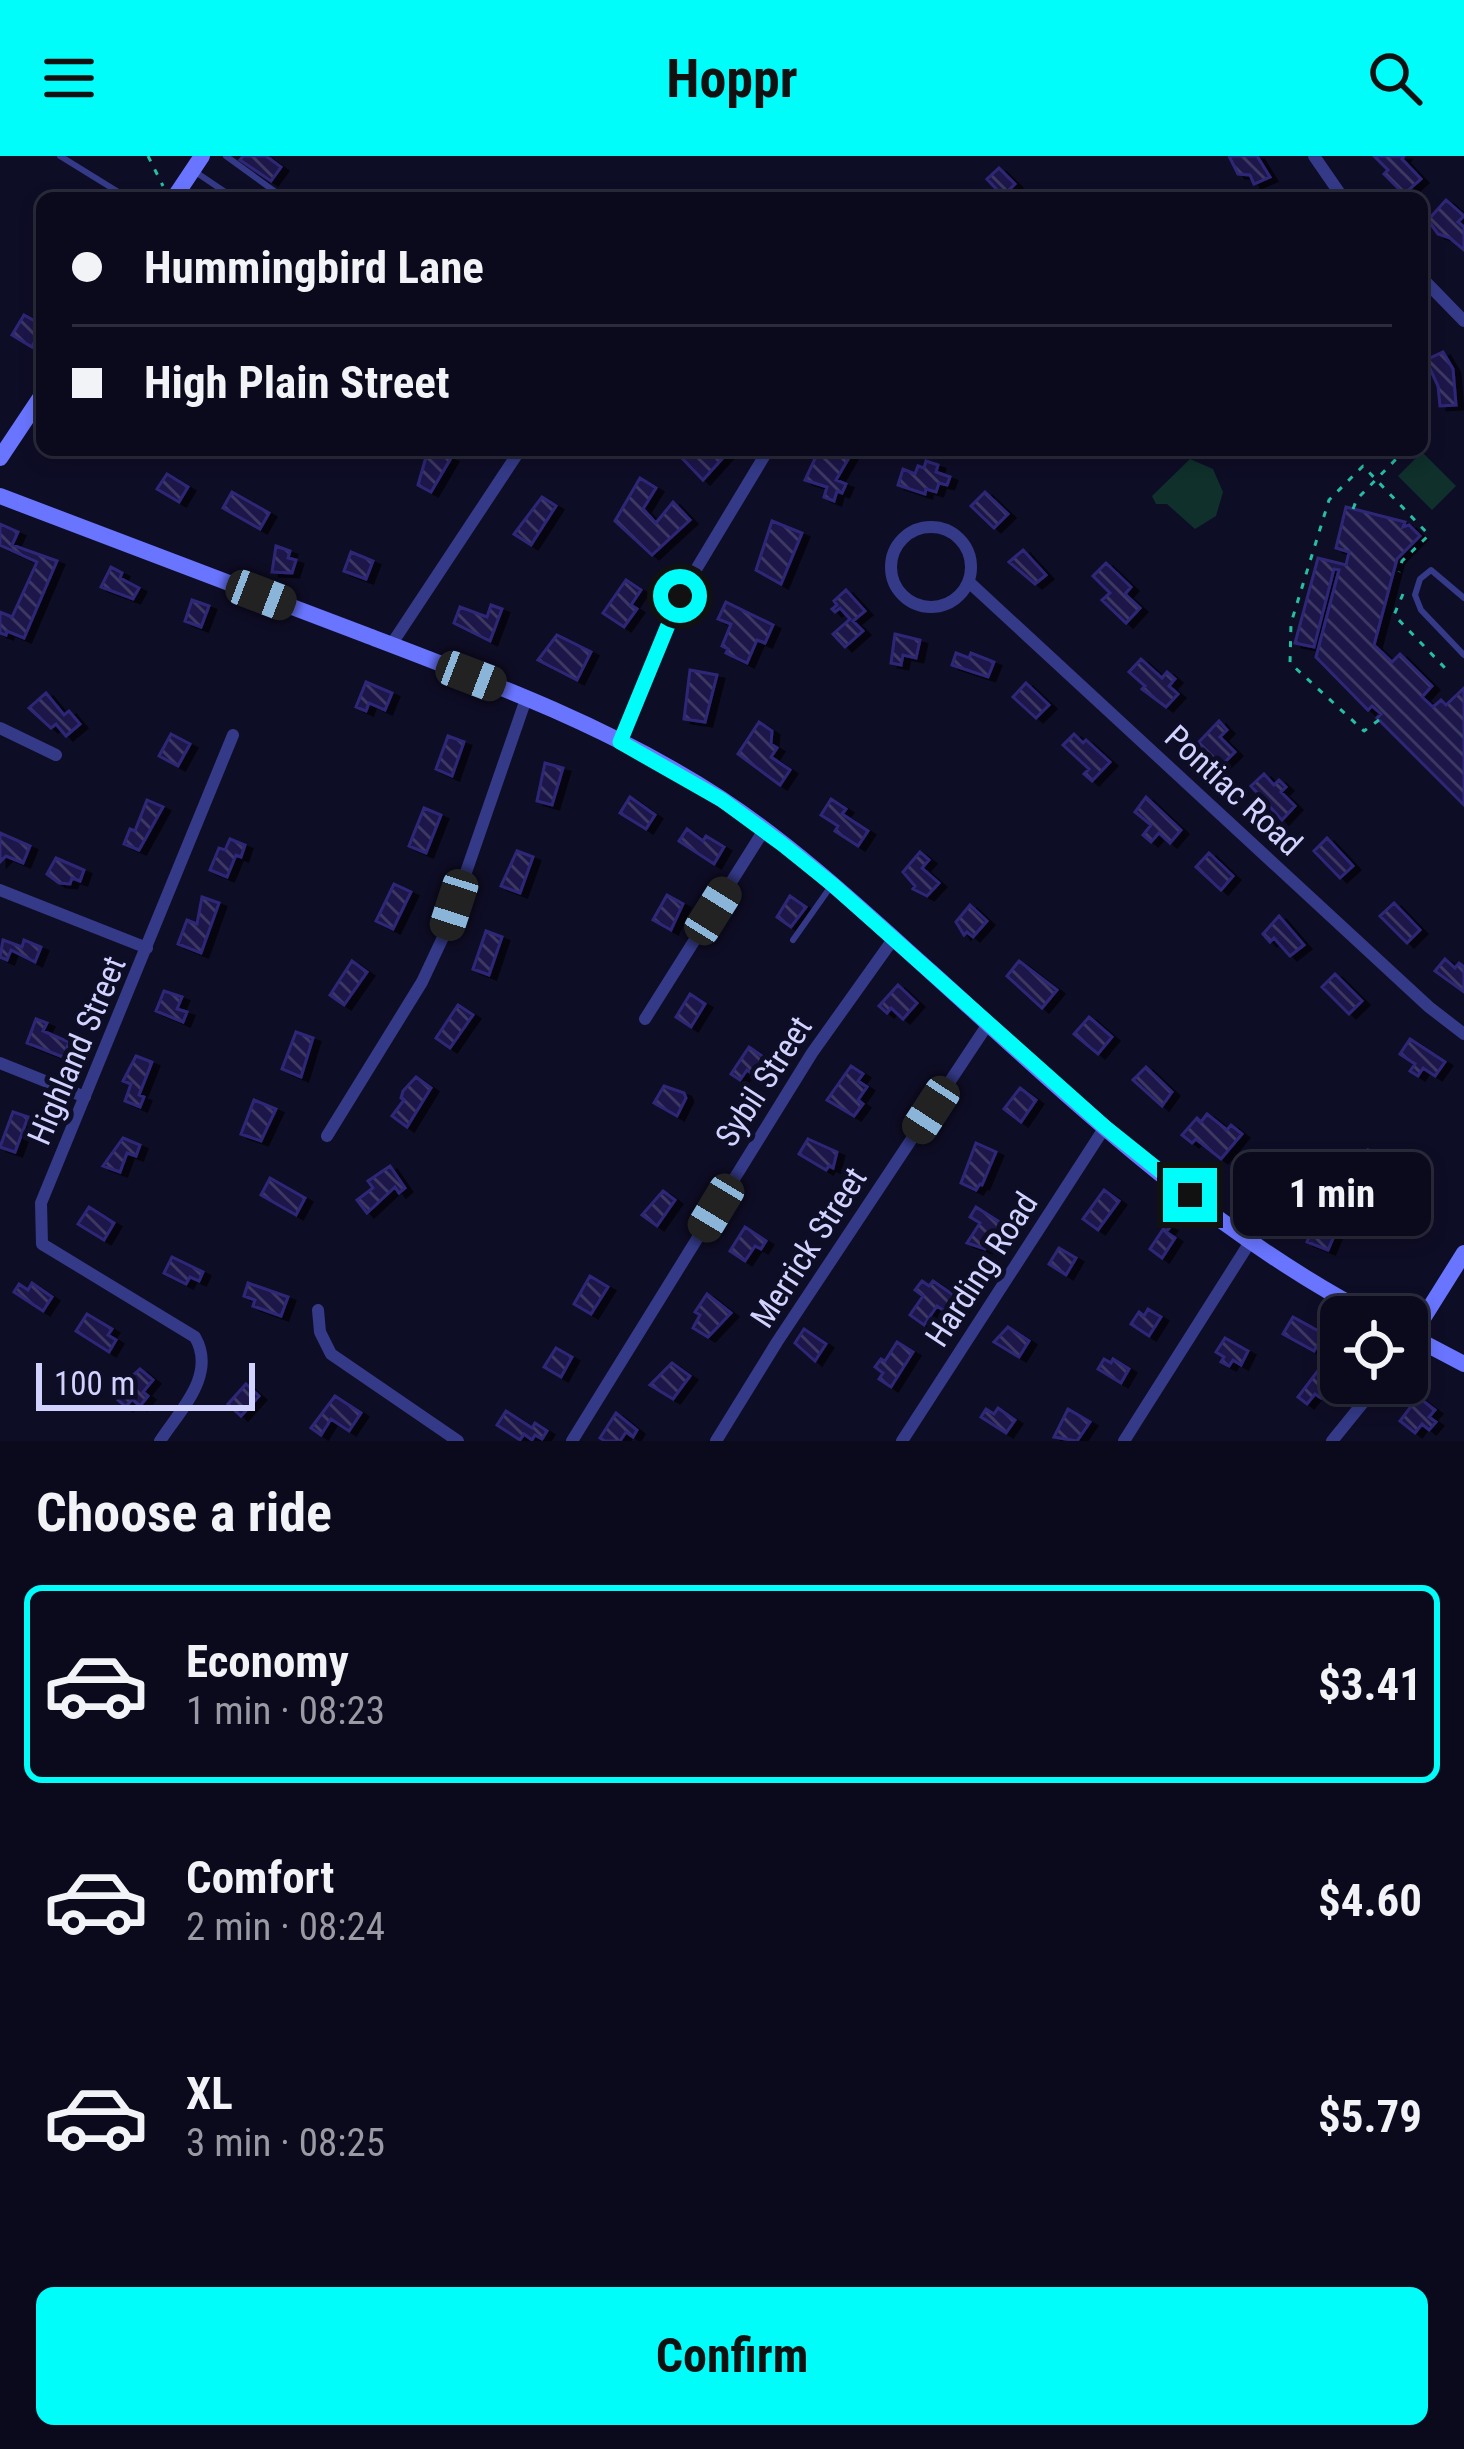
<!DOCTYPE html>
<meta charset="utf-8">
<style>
:root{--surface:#0a0a1c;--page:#131325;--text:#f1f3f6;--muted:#999aa3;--line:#2a2b3b;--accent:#00fdfa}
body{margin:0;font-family:"Roboto Condensed",sans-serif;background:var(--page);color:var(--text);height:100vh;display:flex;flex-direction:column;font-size:45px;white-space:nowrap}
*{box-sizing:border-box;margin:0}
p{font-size:39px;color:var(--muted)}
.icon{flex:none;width:66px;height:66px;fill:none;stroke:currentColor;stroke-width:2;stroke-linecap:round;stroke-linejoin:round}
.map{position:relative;height:1285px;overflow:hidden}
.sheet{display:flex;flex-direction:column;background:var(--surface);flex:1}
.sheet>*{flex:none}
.top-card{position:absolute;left:36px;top:36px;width:1392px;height:264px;border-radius:18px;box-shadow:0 6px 18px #0003,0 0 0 3px var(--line);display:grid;align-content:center;height:264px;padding:0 36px;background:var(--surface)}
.tools{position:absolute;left:1320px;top:1140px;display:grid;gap:24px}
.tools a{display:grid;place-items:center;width:108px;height:108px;border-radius:18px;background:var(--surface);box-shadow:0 6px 18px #0003,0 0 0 3px var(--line);font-size:60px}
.scale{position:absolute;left:36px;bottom:30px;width:219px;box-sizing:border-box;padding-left:12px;border:6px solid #d2d2ff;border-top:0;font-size:33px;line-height:42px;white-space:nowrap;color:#d2d2ff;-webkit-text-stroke:9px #0e0d26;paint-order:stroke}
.end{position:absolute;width:54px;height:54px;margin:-27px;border:15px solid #00fdfa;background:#111;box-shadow:0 0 0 6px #111}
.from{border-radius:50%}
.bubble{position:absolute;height:84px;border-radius:18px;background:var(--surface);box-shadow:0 6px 18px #0003,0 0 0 3px var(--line);font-size:39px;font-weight:700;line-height:84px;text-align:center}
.car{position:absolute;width:36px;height:72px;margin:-36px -18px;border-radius:15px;box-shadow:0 0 9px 3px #0007;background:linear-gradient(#222 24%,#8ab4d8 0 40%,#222 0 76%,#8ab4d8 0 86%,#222 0)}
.top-card b{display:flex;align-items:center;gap:42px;height:114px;font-size:45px}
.top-card b+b{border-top:3px solid var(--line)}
.top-card i{width:30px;height:30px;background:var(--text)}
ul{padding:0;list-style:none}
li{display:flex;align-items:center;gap:36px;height:198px;margin:0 24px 18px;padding:0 12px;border:6px solid transparent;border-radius:18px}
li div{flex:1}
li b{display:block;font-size:45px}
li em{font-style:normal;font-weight:700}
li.selected{border-color:var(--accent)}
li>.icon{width:108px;height:108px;stroke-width:1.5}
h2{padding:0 36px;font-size:54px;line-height:144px}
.button{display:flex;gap:24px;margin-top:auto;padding:24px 36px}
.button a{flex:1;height:138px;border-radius:18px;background:var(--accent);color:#111;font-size:48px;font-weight:700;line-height:138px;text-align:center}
header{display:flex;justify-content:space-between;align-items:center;height:156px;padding:0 36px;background:var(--accent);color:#111;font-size:54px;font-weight:700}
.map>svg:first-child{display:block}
</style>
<header><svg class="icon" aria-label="menu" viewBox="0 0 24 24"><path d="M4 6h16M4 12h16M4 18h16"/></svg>Hoppr<svg class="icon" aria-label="search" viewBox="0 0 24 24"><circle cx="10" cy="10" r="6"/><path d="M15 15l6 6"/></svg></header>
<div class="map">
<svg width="1464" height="1285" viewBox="0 0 1464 1285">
<defs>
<pattern id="building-back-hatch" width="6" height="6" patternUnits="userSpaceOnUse" patternTransform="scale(3)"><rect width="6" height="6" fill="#1c1748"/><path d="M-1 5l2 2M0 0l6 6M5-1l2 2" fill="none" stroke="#3c3863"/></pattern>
<filter id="shadow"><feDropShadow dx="7" dy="4" stdDeviation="0" flood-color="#0009"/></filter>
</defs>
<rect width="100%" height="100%" fill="#0e0d26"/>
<path fill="#0f302b" d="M1422,296L1456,330L1432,354L1398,320Z
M1190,303L1213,313L1223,336L1216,360L1195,373L1167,348H1156L1152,340Z"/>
<path fill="url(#building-back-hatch)" stroke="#2f2876" stroke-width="3" filter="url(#shadow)" d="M243,0H266L281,11L271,25L240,4Z
M1229,0H1257L1270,21L1254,28L1250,19L1238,18Z
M1374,0H1404L1402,3L1421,23L1404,38L1384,18L1388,14Z
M999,12L1015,28L1010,33L1019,42H995L1000,37L987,23Z
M1446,44L1464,60L1458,66L1464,71V94L1450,82L1438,78L1428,64Z
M24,159L42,169L32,191L12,179Z
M1443,196L1453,213L1456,249L1440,250L1438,230L1426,204Z
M428,294L451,302L431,336L418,329Z
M684,294H730L703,324L679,299Z
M819,294H840L850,300L836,324L846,328L842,337L837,335L834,345L824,341L827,331L805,324Z
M926,305L938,309L936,316L950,321L947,329L939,327L936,336L926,333L925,338L898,329L903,313L915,318L918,310L924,312Z
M167,318L188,331L179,346L157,333Z
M640,322L656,332L643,353L656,367L673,346L690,364L652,399L615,365Z
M232,336L269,357L260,373L223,352Z
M985,336L1008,358L994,372L971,350Z
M542,341L556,350L531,389L514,378Z
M1346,351L1405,366L1403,371L1409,369L1420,380L1397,403L1374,489L1392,506L1400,498L1432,530L1422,541L1433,551L1441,544L1446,549L1464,532V649L1377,562L1381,558L1372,550L1368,554L1316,501L1339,414L1334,413L1314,491L1295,487L1318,402L1346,409L1349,396L1336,392Z
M772,365L802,377L781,428L756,414Z
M0,368L18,376L12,389L57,405L24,482L7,475L6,479L0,477V456L12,461L37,406L0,389Z
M276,390L290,395L288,402L296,404L292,417L272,416Z
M1023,394L1046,419L1035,428L1009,406Z
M351,396L373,405L366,423L344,415Z
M1106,407L1131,431L1125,438L1140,452L1126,467L1102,444L1110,437L1093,420Z
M111,411L122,417L120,422L139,432L133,443L101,431Z
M626,424L641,434L631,449L637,453L624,471L603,457Z
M846,434L865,455L853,465L863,475L845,491L833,478L850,463L840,452L835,456L832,453L837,449L834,445Z
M192,444L209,450L201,471L185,465Z
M726,446L773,469L765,487L757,484L747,507L726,497L728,493L722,490L731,468L718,463Z
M491,449L502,453L490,485L454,467L460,451L487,461Z
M895,478L920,484L916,502L903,499L901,509L891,507Z
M557,479L591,496L577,524L538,504Z
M956,497L969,502L971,497L994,506L988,521L952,509Z
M1141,503L1162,522L1167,516L1175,523L1169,530L1178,538L1166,551L1142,533L1145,530L1129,516Z
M690,514L717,519L705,566L684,563Z
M366,526L392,537L385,554L369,547L366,555L356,551Z
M1026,527L1049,549L1036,562L1013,541Z
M46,537L64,559L69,555L80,568L66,580L56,568L51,572L29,552Z
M1219,565L1227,574L1220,581L1235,596L1221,610L1198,587Z
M759,566L772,575L771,588L777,592L771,601L790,614L780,629L738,598Z
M171,578L190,588L178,610L159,600Z
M1074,578L1083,587L1086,584L1110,606L1092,625L1084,618L1089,613L1063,589Z
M448,580L464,586L452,620L436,613Z
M545,607L563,612L552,649L537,645Z
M1264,618L1274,629L1279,624L1286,631L1281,636L1295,650L1282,664L1251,630Z
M630,641L655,659L646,673L620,657Z
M1146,641L1181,674L1170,687L1159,677L1151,686L1143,679L1151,669L1135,656Z
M831,643L846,653L842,658L868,675L858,690L835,675L838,670L821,659Z
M147,644L163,651L139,694L124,688L130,673L135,675Z
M424,652L441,659L426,697L409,690Z
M687,673L703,685L706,680L724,691L714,708L679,685Z
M0,677L30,690L23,707L6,700L0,706Z
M1327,682L1353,710L1340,722L1314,695Z
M230,683L245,689L241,701L236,699L227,721L210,714L219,692L225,694Z
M517,695L533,701L520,737L501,730Z
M920,696L929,704L922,712L939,727L927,740L913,733L915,730L903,716Z
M1209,697L1233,720L1221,734L1196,711Z
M56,702L84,714L80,725L72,722L70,728L59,727L47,718Z
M394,728L411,736L393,773L376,765Z
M667,739L683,748L671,774L653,764Z
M790,740L806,751L791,771L777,761Z
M202,741L219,747L201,797L178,788L187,764L197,768Z
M1394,747L1420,774L1407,787L1380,760Z
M970,749L987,765L973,781L967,776L964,779L956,766Z
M1279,760L1304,789L1290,800L1274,782L1270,786L1263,778Z
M486,775L502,781L489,819L473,813Z
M3,784L22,791L24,784L41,791L35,806L11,794L7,804L0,801Z
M1445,803L1455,812L1459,807L1464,811V836L1435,815Z
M352,805L367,816L344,849L330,839Z
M1019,805L1057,834L1042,852L1007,820Z
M1335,818L1362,845L1349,858L1322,831Z
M898,829L917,847L903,863L891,852L887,857L879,850Z
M164,835L182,841L177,853L187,856L183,866L156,855Z
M690,838L705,848L691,871L676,861Z
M458,849L473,859L450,892L436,882Z
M1089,861L1112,881L1098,898L1074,878Z
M36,863L47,867L43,875L69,886L63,901L27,887Z
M296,876L313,882L301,921L282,913Z
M1410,883L1445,906L1435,920L1423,912L1418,920L1410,915L1415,908L1400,898Z
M749,891L765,902L754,919L747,914L740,924L731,918Z
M136,900L152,906L139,939L144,941L140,951L125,945L131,928L123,925Z
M851,910L863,918L858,925L867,931L858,944L863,948L854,960L827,944Z
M1146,911L1172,936L1162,950L1133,924Z
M416,921L431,932L407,971L392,960L404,944L401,942L403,935Z
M664,930L684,937L686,942L677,960L654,947Z
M1020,932L1036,944L1021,966L1004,953Z
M254,944L276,953L261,985L241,978Z
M13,956L28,961L15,996L0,991Z
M1207,958L1227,974L1231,969L1242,978L1221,1003L1196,983L1192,987L1182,979L1197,962L1201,966Z
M123,982L140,989L136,1000L127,997L120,1016L103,1010Z
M808,983L837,996L833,1012L829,1010L826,1014L799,998Z
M976,987L996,996L982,1029L980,1028L976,1034L961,1027Z
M1368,994L1386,1001L1375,1028L1358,1021Z
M1259,1002L1280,1015L1278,1019L1283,1022L1278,1030L1273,1027L1270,1031L1251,1015Z
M390,1010L405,1032L399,1037L395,1031L367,1057L357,1044L373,1032L368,1025Z
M270,1022L305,1042L296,1059L261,1039Z
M1104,1034L1119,1045L1098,1074L1083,1063Z
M663,1035L675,1044L657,1070L642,1059Z
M89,1051L114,1067L104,1084L78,1068Z
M976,1051L1001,1067L985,1093L967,1087L980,1067L970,1061Z
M1320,1054L1343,1059L1328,1094L1307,1086Z
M1166,1069L1170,1071L1166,1076L1175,1082L1162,1102L1150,1093Z
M745,1071L766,1085L761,1093L755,1090L745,1105L730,1095Z
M1059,1092L1076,1102L1066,1119L1049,1108Z
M172,1101L203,1116L199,1125L190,1121L186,1128L164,1117Z
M590,1120L608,1131L591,1158L574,1148Z
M922,1125L929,1130L933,1125L959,1143L949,1158L937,1150L924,1169L910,1159L923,1140L915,1134Z
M32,1127L52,1141L43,1155L14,1136L19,1128L28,1134Z
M248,1127L288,1141L281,1160L253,1150L255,1144L244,1140Z
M707,1138L731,1157L708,1181L693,1172L700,1159L695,1156Z
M1148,1153L1161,1161L1149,1180L1131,1168L1139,1156L1144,1160Z
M87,1158L112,1173L108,1179L116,1184L109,1196L76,1175Z
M1293,1161L1324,1178L1314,1195L1283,1178Z
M1008,1171L1029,1185L1019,1201L994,1186Z
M804,1173L826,1188L815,1205L795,1187Z
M1225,1182L1248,1195L1241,1209L1233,1204L1229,1210L1221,1206L1224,1201L1216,1196Z
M897,1186L913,1196L891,1231L879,1223L883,1217L875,1211L881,1203L885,1205Z
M556,1192L572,1201L561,1221L544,1211Z
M1104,1203L1111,1207L1113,1203L1129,1213L1121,1227L1098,1213Z
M672,1207L690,1220L673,1243L650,1229Z
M1320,1212L1335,1223L1321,1242L1315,1238L1307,1248L1298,1241Z
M140,1213L153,1224L143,1236L148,1240L140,1250L132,1243L126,1251L118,1244L124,1236L119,1232Z
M246,1228L259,1240L241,1260L228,1248Z
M335,1240L361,1257L349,1275L331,1263L321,1279L311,1272Z
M1418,1241L1435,1254L1429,1261L1436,1266L1429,1274L1422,1268L1415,1277L1400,1265Z
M998,1252L1015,1264L1006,1277L981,1261L986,1253L994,1258Z
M1068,1253L1090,1266L1077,1285L1054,1281Z
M506,1255L532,1272L535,1267L547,1275L542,1283L535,1279L532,1284L524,1278L520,1284L497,1269Z
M616,1257L637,1274L633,1281L626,1276L620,1285H605L600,1282Z"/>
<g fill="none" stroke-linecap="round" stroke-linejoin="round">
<path stroke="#26bfa5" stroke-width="3" stroke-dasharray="6 9" stroke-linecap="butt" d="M148,0L163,30
M1353,353L1357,343L1405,294
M1403,438L1394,459L1446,513
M1379,564L1364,575L1290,507L1291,467L1329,344L1363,310L1429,379L1402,405L1399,416"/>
<path stroke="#343a88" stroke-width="6" d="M60,0L128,42
M226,0L281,40
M197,17L234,42
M1464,442L1431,414L1420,423L1415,439L1421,454L1464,499
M793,784L829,733"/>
<path stroke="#343a88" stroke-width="12" d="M1314,0L1343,42
M1422,122L1464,165
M891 411a40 40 0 1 1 80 0a40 40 0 1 1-80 0Z
M970,427L1429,851L1464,878
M391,489L520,294
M0,572L56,599
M620,586L680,440L768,294
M0,734L147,792
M645,863L764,674
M0,907L85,941
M327,980L422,826L445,777L526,543
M318,1154L320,1176L331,1198L458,1285
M160,1285C180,1254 217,1219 195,1181L42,1088L41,1047L233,579
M572,1285L812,897L894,782
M716,1285L777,1186L988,868
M902,1285L1105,971
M1124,1285L1250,1086
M1332,1285L1379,1227"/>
<path stroke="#6975ff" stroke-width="16" d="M174,42L202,0
M0,302L42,239
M0,340C122,386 244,433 366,479C487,525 611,571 720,642C796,692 863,755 931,816C1069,941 1208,1075 1375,1161
M1407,1178L1464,1208
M1412,1180L1464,1097"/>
</g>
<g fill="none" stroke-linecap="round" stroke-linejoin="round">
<path stroke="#00fdfa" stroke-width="15" d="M680,440L620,586L722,644L782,688L833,729L1105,971L1190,1039"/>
</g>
<g text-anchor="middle" stroke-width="10" stroke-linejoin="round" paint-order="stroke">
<g font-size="33" fill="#d2d2ff" stroke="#0e0d26">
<text transform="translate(1234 634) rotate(43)" y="12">Pontiac Road</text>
<text transform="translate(76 894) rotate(-67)" y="12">Highland Street</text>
<text transform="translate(763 925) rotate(-57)" y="12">Sybil Street</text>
<text transform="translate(808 1091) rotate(-57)" y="12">Merrick Street</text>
<text transform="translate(981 1113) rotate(-57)" y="12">Harding Road</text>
</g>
</g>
</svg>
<div class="tools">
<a><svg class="icon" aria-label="locate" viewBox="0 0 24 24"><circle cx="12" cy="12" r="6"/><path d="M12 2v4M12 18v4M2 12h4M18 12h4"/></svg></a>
</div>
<div class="scale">100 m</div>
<i class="end from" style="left:680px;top:440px"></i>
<i class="end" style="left:1190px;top:1039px"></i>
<div class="bubble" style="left:1233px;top:996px;width:198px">1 min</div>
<i class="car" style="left:261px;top:439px;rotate:111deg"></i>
<i class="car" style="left:471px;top:520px;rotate:111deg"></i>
<i class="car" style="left:454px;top:749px;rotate:198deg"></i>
<i class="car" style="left:713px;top:755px;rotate:32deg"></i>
<i class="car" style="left:931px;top:954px;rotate:213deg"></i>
<i class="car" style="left:716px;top:1052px;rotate:211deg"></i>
<div class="top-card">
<b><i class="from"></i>Hummingbird Lane</b>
<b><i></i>High Plain Street</b>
</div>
</div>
<section class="sheet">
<h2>Choose a ride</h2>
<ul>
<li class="selected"><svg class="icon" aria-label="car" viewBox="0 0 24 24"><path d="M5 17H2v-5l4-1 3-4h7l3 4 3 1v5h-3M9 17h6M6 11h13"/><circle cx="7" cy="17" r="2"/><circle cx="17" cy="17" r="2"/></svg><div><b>Economy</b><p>1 min · 08:23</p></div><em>$3.41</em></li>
<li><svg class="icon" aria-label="car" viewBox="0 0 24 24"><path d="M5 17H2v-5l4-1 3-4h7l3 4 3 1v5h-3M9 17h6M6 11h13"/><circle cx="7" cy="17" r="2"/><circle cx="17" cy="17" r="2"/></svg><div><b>Comfort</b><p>2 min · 08:24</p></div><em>$4.60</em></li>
<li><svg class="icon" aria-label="car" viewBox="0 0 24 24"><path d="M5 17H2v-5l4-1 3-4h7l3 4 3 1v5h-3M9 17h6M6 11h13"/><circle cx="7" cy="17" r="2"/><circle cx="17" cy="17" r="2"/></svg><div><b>XL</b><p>3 min · 08:25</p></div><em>$5.79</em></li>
</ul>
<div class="button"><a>Confirm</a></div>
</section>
